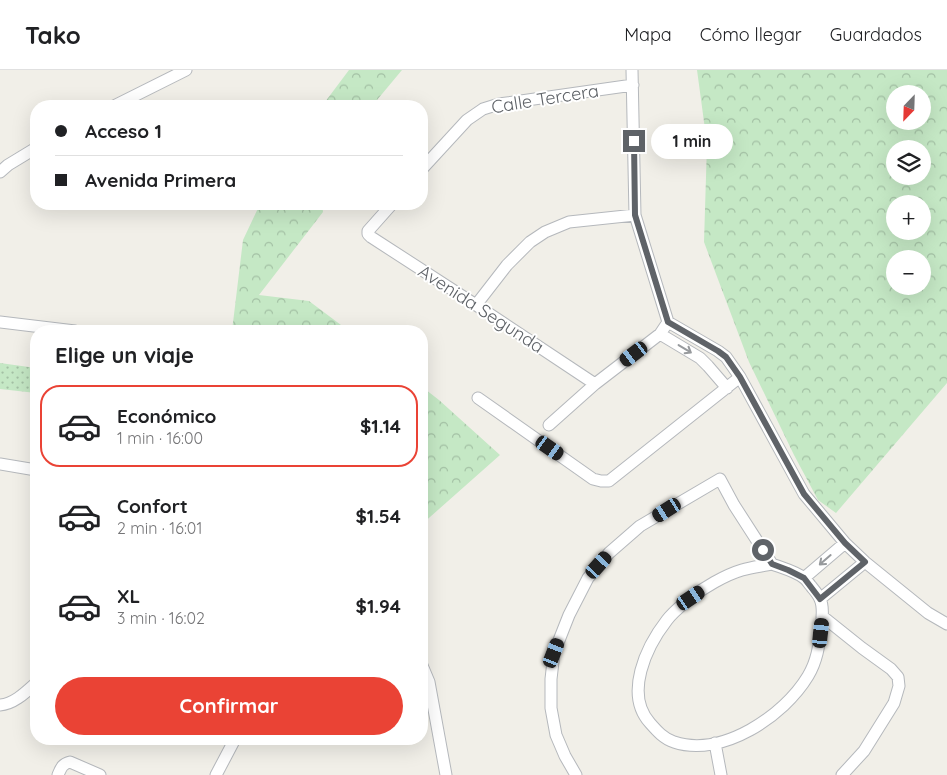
<!DOCTYPE html>
<html lang="es">
<meta charset="utf-8">
<style>
:root{--surface:#fff;--page:#f2f2f2;--text:#202124;--muted:#757577;--line:#e0e0e0;--accent:#ea4335}
body{margin:0;font-family:Quicksand,sans-serif;background:var(--page);color:var(--text);height:100vh;display:flex;flex-direction:column;font-size:19px;white-space:nowrap}
*{box-sizing:border-box;margin:0}
p{font-size:16px;color:var(--muted)}
.icon{flex:none;width:28px;height:28px;fill:none;stroke:currentColor;stroke-width:2;stroke-linecap:round;stroke-linejoin:round}
.map{position:relative;flex:1;overflow:hidden}
.details{position:absolute;left:30px;top:255px;width:398px;height:420px;display:flex;flex-direction:column;background:var(--surface);border-radius:20px;box-shadow:0 5px 20px #0002}
.details>*{flex:none}
.top-card{position:absolute;left:30px;top:30px;width:398px;height:110px;border-radius:20px;box-shadow:0 5px 20px #0002;display:grid;align-content:center;height:110px;padding:0 25px;background:var(--surface)}
.needle{width:32px;rotate:203deg}
.buttons{position:absolute;left:886px;top:15px;display:grid;gap:10px}
.buttons a{display:grid;place-items:center;width:45px;height:45px;border-radius:50%;background:var(--surface);box-shadow:0 5px 20px #0002;font-size:25px}
.end{position:absolute;width:22px;height:22px;margin:-11px;border:6px solid #5f6368;background:#fff;box-shadow:0 0 0 2px #fff}
.from{border-radius:50%}
.bubble{position:absolute;height:35px;border-radius:18px;background:var(--surface);box-shadow:0 5px 20px #0002;font-size:16px;font-weight:700;line-height:35px;text-align:center}
.car{position:absolute;width:15px;height:30px;margin:-15px -8px;border-radius:6px;box-shadow:0 0 4px 1px #0007;background:linear-gradient(#222 24%,#8ab4d8 0 40%,#222 0 76%,#8ab4d8 0 86%,#222 0)}
.top-card b{display:flex;align-items:center;gap:18px;height:48px;font-size:19px}
.top-card b+b{border-top:1px solid var(--line)}
.top-card i{width:12px;height:12px;background:var(--text)}
ul{padding:0;list-style:none}
li{display:flex;align-items:center;gap:15px;height:82px;margin:0 10px 8px;padding:0 15px;border:2px solid transparent;border-radius:20px}
li div{flex:1}
li b{display:block;font-size:19px}
li em{font-style:normal;font-weight:700}
li.on{border-color:var(--accent)}
li>.icon{width:45px;height:45px;stroke-width:1.5}
h2{padding:0 25px;font-size:22px;line-height:60px}
.button{display:flex;gap:10px;margin-top:auto;padding:10px 25px}
.button a{flex:1;height:58px;border-radius:30px;background:var(--accent);color:#fff;font-size:20px;font-weight:700;line-height:58px;text-align:center}
header{display:flex;align-items:center;gap:30px;box-sizing:border-box;height:70px;padding:0 25px;background:var(--surface);border-bottom:1px solid var(--line)}
header strong{font-size:24px}
nav{display:flex;gap:28px;margin-inline-start:auto;font-size:18px}
.map>svg:first-child{display:block}
</style>
<header>
<strong>Tako</strong>
<nav><a>Mapa</a><a>Cómo llegar</a><a>Guardados</a></nav>
</header>
<div class="map">
<svg width="947" height="705" viewBox="0 0 947 705">
<defs>
<pattern id="forest-crowns" width="20" height="18" patternUnits="userSpaceOnUse" patternTransform="scale(1.25)"><rect width="20" height="18" fill="#c5e8c5"/><path d="M2 6a3 3 0 1 1 6 0M12 15a3 3 0 1 1 6 0" fill="none" stroke="#a3c0a4"/></pattern>
<pattern id="park-dots" width="8" height="8" patternUnits="userSpaceOnUse" patternTransform="scale(1.25)"><rect width="8" height="8" fill="#c5e8c5"/><path d="M2 2h.1M6 6h.1" fill="none" stroke="#a3c0a4" stroke-width="1.8" stroke-linecap="round"/></pattern>
</defs>
<rect width="100%" height="100%" fill="#f1efe8"/>
<path fill="url(#forest-crowns)" fill-rule="evenodd" d="M349,0H402L372,36H322Z
M697,0H947V313L836,443L818,430L794,385L749,292L704,172L707,74ZM895,24H922V51H895ZM895,79H922V106H895ZM895,134H922V161H895ZM895,189H922V216H895Z
M260,134H322L323,142L259,225L309,231L349,261H232L243,170Z
M421,316L439,330L500,385L421,455Z"/>
<path fill="url(#park-dots)" d="M0,293L36,298V323L0,319Z"/>
<g fill="none" stroke-linecap="round" stroke-linejoin="round">
<g stroke="#b5b8bc" stroke-width="13">
<path id="minor" d="M632,0L635,145L668,252L718,281L726,287L740,307L804,424L845,473L865,492L928,543L947,554
M114,36L186,0
M421,100L467,50L483,39L499,34L633,15
M0,102L8,95L36,78
M392,134L368,161V164L371,167L476,235L595,314
M476,235L507,195L530,172L545,162L569,152L635,145
M0,252L75,261
M660,264L700,288L708,296L727,318
M478,328L593,409L601,411H609L740,307
M549,355L595,314L660,264L668,252
M0,394L36,400
M772,494C782,498 795,501 804,508C807,510 809,514 811,516C814,520 818,524 820,529C824,537 822,550 821,559C819,576 817,591 808,606C784,646 722,688 674,672C664,669 657,661 650,653C624,624 646,577 667,550C673,542 682,535 689,529C703,518 725,505 742,500C752,497 763,496 772,494Z
M804,508L845,473
M820,529L865,492
M822,546L862,578L891,599L898,607L899,616L894,633L864,681L842,705
M421,593L429,612L446,705
M0,635C14,634 26,622 36,613
M715,673L721,705
M58,705C61,698 62,694 70,692L100,705
M216,705L235,669
M576,705L565,686L556,665L551,638V609L554,583L569,545L588,508L609,483L640,456L720,409L734,435L772,494"/>
</g>
<use href="#minor" stroke="#fff" stroke-width="11"/>
</g>
<defs><path id="oneway-shaft" d="M-6 0H5M1.5-3L5.5 0L1.5 3" fill="none" stroke-width="1.6" stroke-linecap="round" stroke-linejoin="round" transform="scale(1.25)"/></defs>
<g stroke="#979a9d">
<use href="#oneway-shaft" transform="translate(685 279) rotate(31)"/>
<use href="#oneway-shaft" transform="translate(825 490) rotate(139)"/>
</g>
<g fill="none" stroke-linecap="round" stroke-linejoin="round">
<path stroke="#5f6368" stroke-width="6" d="M634,71L635,145L668,252L718,281L726,287L740,307L804,424L845,473L865,492L820,529L804,508L788,500L772,494L763,480"/>
</g>
<g text-anchor="middle" stroke-width="4" stroke-linejoin="round" paint-order="stroke">
<g font-size="18" fill="#5f6368" stroke="#fff">
<text transform="translate(545 29) rotate(-9)" y="6">Calle Tercera</text>
<text transform="translate(481 239) rotate(33)" y="6">Avenida Segunda</text>
</g>
</g>
</svg>
<div class="buttons">
<a><svg class="needle" viewBox="-14 -14 28 28"><path d="M0-13l5 13h-10z" fill="#e53935"/><path d="M0 13l5-13h-10z" fill="#757577"/></svg></a>
<a><svg class="icon" aria-label="layers" viewBox="0 0 24 24"><path d="M12 4l9 5-9 5-9-5zM3 14l9 5 9-5"/></svg></a>
<a>+</a>
<a>−</a>
</div>
<i class="end from" style="left:763px;top:480px"></i>
<i class="end" style="left:634px;top:71px"></i>
<div class="bubble" style="left:651px;top:54px;width:82px">1 min</div>
<i class="car" style="left:634px;top:284px;rotate:233deg"></i>
<i class="car" style="left:550px;top:378px;rotate:125deg"></i>
<i class="car" style="left:667px;top:440px;rotate:238deg"></i>
<i class="car" style="left:599px;top:495px;rotate:42deg"></i>
<i class="car" style="left:691px;top:528px;rotate:56deg"></i>
<i class="car" style="left:821px;top:563px;rotate:6deg"></i>
<i class="car" style="left:554px;top:583px;rotate:21deg"></i>
<div class="top-card">
<b><i class="from"></i>Acceso 1</b>
<b><i></i>Avenida Primera</b>
</div>
<section class="details">
<h2>Elige un viaje</h2>
<ul>
<li class="on"><svg class="icon" aria-label="car" viewBox="0 0 24 24"><path d="M5 17H2v-5l4-1 3-4h7l3 4 3 1v5h-3M9 17h6M6 11h13"/><circle cx="7" cy="17" r="2"/><circle cx="17" cy="17" r="2"/></svg><div><b>Económico</b><p>1 min · 16:00</p></div><em>$1.14</em></li>
<li><svg class="icon" aria-label="car" viewBox="0 0 24 24"><path d="M5 17H2v-5l4-1 3-4h7l3 4 3 1v5h-3M9 17h6M6 11h13"/><circle cx="7" cy="17" r="2"/><circle cx="17" cy="17" r="2"/></svg><div><b>Confort</b><p>2 min · 16:01</p></div><em>$1.54</em></li>
<li><svg class="icon" aria-label="car" viewBox="0 0 24 24"><path d="M5 17H2v-5l4-1 3-4h7l3 4 3 1v5h-3M9 17h6M6 11h13"/><circle cx="7" cy="17" r="2"/><circle cx="17" cy="17" r="2"/></svg><div><b>XL</b><p>3 min · 16:02</p></div><em>$1.94</em></li>
</ul>
<div class="button"><a>Confirmar</a></div>
</section>
</div>
